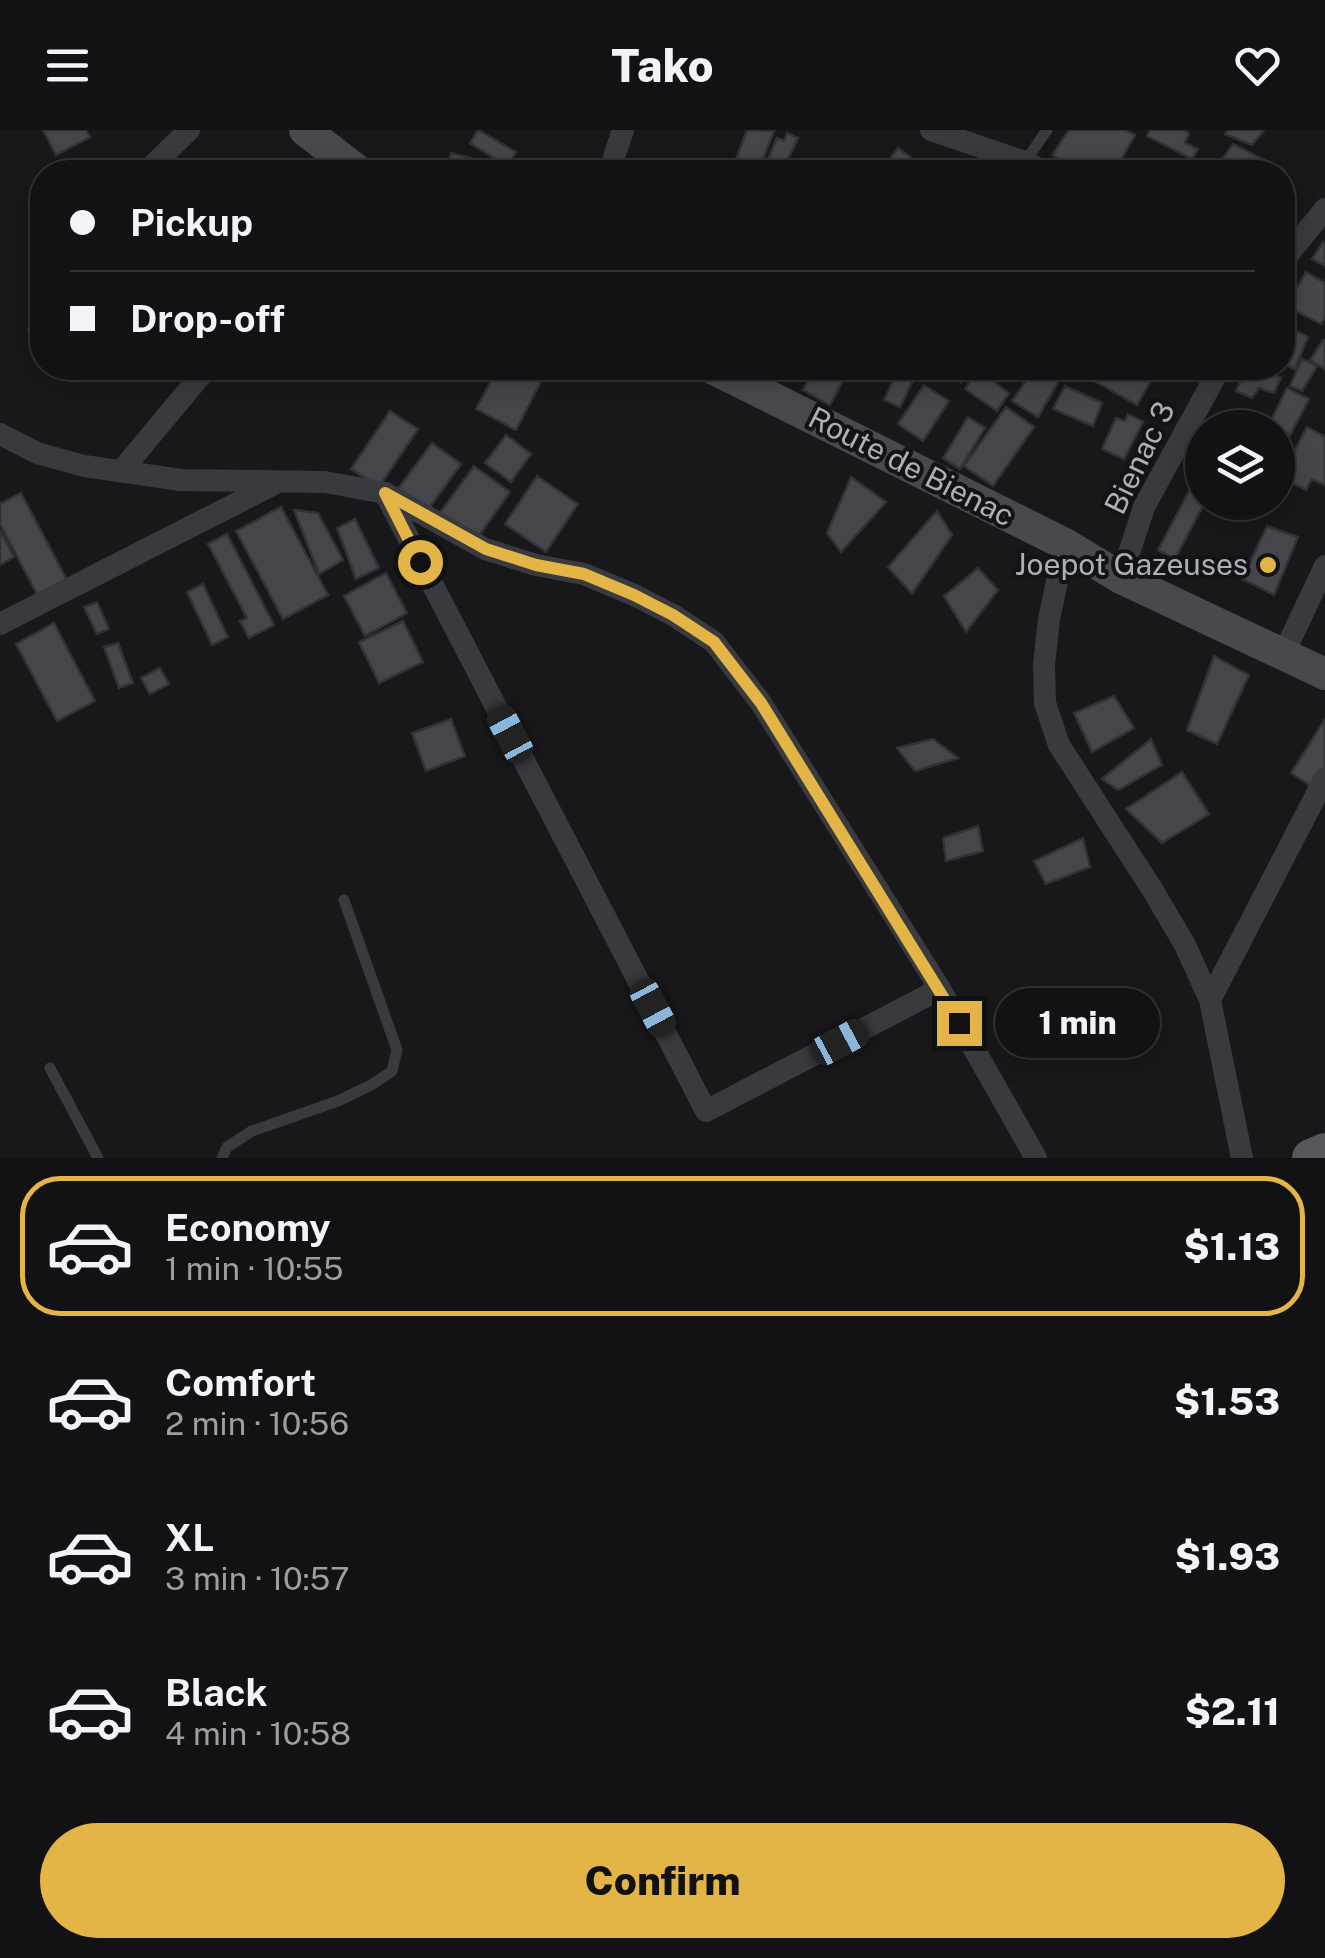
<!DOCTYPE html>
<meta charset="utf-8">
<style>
:root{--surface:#121214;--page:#1b1b1d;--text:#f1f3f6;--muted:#9c9ea0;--line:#313234;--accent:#e3b446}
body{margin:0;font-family:"Public Sans",sans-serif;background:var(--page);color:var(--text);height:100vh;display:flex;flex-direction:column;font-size:38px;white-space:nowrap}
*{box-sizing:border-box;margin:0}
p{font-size:32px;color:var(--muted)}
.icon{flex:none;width:55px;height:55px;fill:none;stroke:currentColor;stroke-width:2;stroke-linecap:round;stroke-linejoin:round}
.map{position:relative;height:1028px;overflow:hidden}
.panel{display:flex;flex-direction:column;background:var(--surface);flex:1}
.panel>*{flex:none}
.top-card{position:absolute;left:30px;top:30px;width:1265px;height:220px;border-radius:40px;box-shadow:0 5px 25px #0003,0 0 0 2px var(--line);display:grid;align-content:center;height:220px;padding:0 40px;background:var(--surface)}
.controls{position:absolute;left:1185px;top:280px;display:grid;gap:20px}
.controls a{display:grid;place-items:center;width:110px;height:110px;border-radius:50%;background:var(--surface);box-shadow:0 5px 25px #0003,0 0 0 2px var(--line);font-size:50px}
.end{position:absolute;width:45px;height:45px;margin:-22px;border:12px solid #e3b446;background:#111;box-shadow:0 0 0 5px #111}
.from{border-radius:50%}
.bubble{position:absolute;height:70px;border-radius:35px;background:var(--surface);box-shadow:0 5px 25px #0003,0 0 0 2px var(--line);font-size:32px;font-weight:800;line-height:70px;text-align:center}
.car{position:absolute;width:30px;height:60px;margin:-30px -15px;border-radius:12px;box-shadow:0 0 8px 2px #0007;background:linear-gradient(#222 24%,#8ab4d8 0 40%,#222 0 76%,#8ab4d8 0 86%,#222 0)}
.top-card b{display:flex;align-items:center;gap:35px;height:95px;font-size:38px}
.top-card b+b{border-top:2px solid var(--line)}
.top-card i{width:25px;height:25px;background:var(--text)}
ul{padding:18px 0 0;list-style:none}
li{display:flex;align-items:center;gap:30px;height:140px;margin:0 20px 15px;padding:0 20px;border:5px solid transparent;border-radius:40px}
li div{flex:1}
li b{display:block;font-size:38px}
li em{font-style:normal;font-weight:800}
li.selected{border-color:var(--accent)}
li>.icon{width:90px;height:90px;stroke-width:1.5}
.primary-button{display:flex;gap:20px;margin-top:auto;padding:20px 40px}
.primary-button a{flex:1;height:115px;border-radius:60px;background:var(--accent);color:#111;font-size:40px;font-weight:800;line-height:115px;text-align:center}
header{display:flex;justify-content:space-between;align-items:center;height:130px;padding:0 40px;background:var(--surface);font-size:45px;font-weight:800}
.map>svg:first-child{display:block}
</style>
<header><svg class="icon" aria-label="menu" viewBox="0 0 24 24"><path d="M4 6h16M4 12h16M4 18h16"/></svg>Tako<svg class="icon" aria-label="heart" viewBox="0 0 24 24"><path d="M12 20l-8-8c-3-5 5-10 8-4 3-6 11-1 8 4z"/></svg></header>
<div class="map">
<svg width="1325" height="1028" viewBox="0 0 1325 1028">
<rect width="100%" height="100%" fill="#18181a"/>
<path fill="#45454a" stroke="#323235" stroke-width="2.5" d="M43,0H86L90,7L56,25Z
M478,0L516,22L507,36L470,13Z
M747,0L774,1L758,42H731Z
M1069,0H1125L1135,5L1114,42H1080L1052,25Z
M1150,0H1183L1189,3L1185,13L1198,19L1192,29L1147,6Z
M1228,0H1264L1252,15L1225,4Z
M787,3L798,8L782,42H762L777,8L784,11Z
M1233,14L1284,40L1282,44L1226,42L1216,38Z
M898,18L921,35L915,42H880Z
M451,23L481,31L478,42H446Z
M1323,112L1325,114V136L1312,129Z
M1306,142L1325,153V188L1321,194L1286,176Z
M42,176V209L28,200Z
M1282,193L1308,207L1295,239L1285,235L1289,226L1282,223Z
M1323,210L1325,211V239L1310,230Z
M1302,229L1317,236L1302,261L1290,256Z
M498,238H548L516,300L476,279Z
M814,238H850L830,275L803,260Z
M899,238L918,240L900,277L884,270Z
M938,238H971L961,252Z
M979,238H1006L996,254L1009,263L997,281L965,259Z
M1035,238H1040L1060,249L1038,287L1012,271Z
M1096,238H1122L1129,241L1131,238H1158L1137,275L1089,248Z
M1246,238H1257L1281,248L1274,263L1259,258L1252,268L1236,261Z
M924,255L949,271L923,311L898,294Z
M1065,256L1102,273L1093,296L1053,279Z
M1287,258L1309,269L1290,305L1269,294Z
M1006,277L1034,297L993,356L964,336Z
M390,281L418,299L379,357L351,339Z
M1128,284L1143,292L1124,329L1102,319L1116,288L1125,291Z
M968,287L985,298L960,339L943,328Z
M1307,297L1325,307V355L1312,349L1306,360L1281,347Z
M506,305L531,324L511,352L485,333Z
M432,313L461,334L427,381L398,359Z
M474,336L510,362L476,410L439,384Z
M537,346L578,374L546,422L505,394Z
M851,347L886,372L841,422L827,403Z
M1195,350L1202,354V372H1205L1175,429L1158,420Z
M21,363L68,452L39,468L0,394V374Z
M1235,372H1261L1256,383Z
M281,377L328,465L283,489L236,401Z
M294,380L318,383L343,430L319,444Z
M937,381L952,405L912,464L888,437Z
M355,389L379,438L356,449L337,398Z
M1267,396L1298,407L1274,465L1242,449Z
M0,400L14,427L0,435Z
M227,404L274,495L249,508L240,491L247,488L208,414Z
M978,438L998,460L966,502L944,466Z
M386,443L407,483L365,506L344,466Z
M203,454L228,507L212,515L187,462Z
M97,472L109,499L97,504L84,477Z
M403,491L423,532L379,553L359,512Z
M54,493L95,571L57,591L16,514Z
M118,513L133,553L119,558L104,517Z
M1214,526L1249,545L1217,614L1187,600Z
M160,538L169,554L150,564L141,548Z
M1114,566L1134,598L1092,622L1074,583Z
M451,589L465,626L426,641L412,603Z
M1325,589V657L1317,660L1291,643Z
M933,609L958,628L915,641L897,618Z
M1151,609L1162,635L1118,660L1102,649Z
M1182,642L1209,684L1162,713L1126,679Z
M978,696L983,721L946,731L943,708Z
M1083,708L1090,737L1046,754L1034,731Z"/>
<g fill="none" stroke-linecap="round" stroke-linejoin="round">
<path stroke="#393a3e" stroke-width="11" d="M1025,32L1047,0
M50,938L98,1028
M222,1028L227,1017L252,1001L338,971L373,954L392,941L397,920L344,770"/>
<path stroke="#393a3e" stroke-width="22" d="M931,0L1025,32L1046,42
M146,42L189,0
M609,42L623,0
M1282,132L1325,79
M0,304L37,323L84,336L181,350L325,352L385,363L485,419L536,435L584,444L634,465L673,485L714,512L761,573L940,859L1036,1028
M122,340L207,238
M385,363L706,981L940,859
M1065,414L1049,489L1044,534L1045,573L1059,615L1152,759L1185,815L1210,870L1242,1028
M1121,448L1144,377L1220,238
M0,494L278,352
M1284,523L1325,436
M1210,870L1325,648"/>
<path stroke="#47494e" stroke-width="32" d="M305,0L359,42
M712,238L1065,414L1121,448L1325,544"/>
<path stroke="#55575d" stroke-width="38" d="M1311,1028L1325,1022"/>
</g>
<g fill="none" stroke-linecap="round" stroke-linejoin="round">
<path stroke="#e3b446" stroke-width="12" d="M420,432L385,363L486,419L536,435L584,444L634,465L673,485L714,512L761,573L959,893"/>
</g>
<circle fill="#e3b446" stroke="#131315" stroke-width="4" cx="1268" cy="435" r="10"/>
<g text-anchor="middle" stroke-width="8" stroke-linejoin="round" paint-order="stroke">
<g font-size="30" fill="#abafb8" stroke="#131315">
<text transform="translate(1140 328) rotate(-64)" y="10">Bienac 3</text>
<text transform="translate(911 337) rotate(27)" y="10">Route de Bienac</text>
</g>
<g font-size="30" fill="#abafb8" stroke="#131315" text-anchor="end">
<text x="1248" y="445">Joepot Gazeuses</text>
</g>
</g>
</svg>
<div class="controls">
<a><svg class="icon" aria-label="layers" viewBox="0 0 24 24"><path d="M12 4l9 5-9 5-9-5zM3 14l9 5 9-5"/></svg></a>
</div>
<i class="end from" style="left:420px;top:432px"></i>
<i class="end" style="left:959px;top:893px"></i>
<div class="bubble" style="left:995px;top:858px;width:165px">1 min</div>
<i class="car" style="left:510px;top:604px;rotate:332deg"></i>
<i class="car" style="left:653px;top:878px;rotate:152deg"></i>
<i class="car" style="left:840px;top:912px;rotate:62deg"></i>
<div class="top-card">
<b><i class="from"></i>Pickup</b>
<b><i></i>Drop-off</b>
</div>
</div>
<section class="panel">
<ul>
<li class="selected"><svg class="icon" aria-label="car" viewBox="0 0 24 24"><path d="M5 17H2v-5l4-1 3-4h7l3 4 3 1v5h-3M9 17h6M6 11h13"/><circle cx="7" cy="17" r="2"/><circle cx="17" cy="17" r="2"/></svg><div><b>Economy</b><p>1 min · 10:55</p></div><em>$1.13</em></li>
<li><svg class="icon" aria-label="car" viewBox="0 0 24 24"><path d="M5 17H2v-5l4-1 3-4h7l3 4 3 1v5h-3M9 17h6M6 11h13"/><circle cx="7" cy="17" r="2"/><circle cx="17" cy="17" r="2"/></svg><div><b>Comfort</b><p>2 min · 10:56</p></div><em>$1.53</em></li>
<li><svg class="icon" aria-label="car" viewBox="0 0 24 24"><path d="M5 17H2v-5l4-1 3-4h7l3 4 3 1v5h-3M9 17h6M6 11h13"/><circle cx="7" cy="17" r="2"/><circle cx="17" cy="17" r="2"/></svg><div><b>XL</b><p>3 min · 10:57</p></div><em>$1.93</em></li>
<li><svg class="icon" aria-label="car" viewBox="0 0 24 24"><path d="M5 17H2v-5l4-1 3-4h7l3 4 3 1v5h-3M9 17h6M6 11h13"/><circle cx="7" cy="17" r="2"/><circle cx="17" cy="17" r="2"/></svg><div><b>Black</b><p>4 min · 10:58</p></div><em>$2.11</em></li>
</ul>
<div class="primary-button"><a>Confirm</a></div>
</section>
